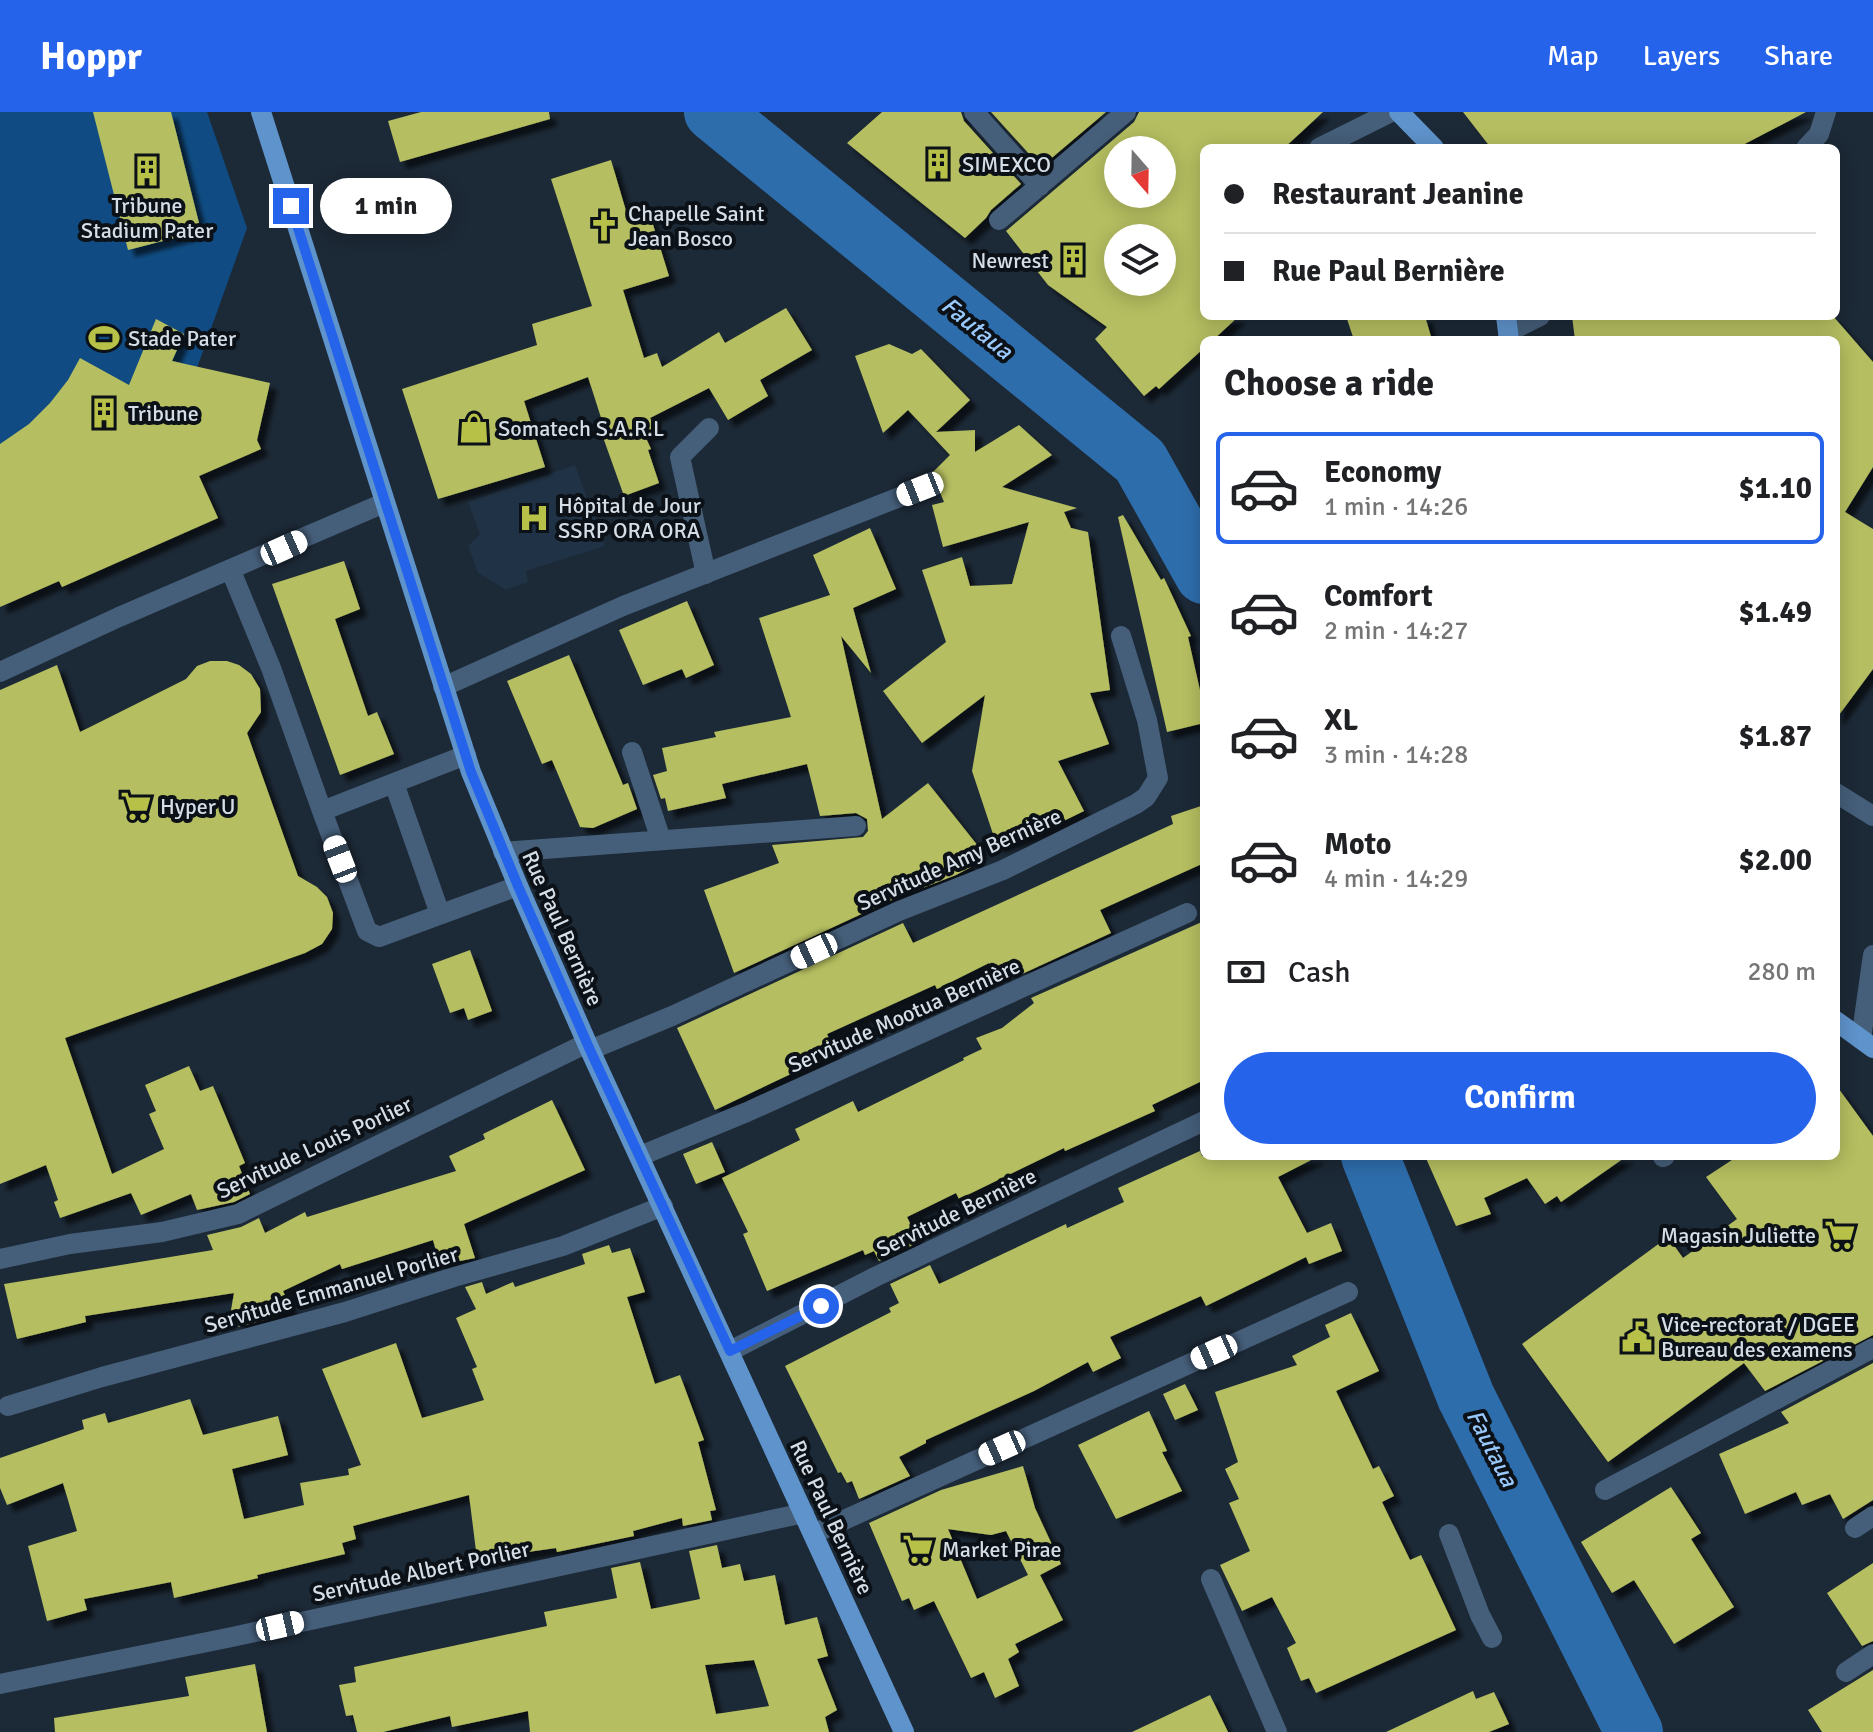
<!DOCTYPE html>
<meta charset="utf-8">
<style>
:root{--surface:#fff;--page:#f6f6f6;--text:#202124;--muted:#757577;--line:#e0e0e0;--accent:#2563eb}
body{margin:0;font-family:Signika,sans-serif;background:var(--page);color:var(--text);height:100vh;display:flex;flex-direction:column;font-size:30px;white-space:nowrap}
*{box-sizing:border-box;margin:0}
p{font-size:26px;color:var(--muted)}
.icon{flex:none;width:44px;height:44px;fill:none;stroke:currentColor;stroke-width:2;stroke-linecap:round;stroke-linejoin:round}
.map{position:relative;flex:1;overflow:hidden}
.drawer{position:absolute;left:1200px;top:224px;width:640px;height:824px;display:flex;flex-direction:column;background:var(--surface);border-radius:12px;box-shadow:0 4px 20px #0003}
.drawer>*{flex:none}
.top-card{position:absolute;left:1200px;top:32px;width:640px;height:176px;border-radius:12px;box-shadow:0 4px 20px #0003;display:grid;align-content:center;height:176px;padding:0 24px;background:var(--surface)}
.needle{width:52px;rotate:160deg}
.buttons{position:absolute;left:1104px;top:24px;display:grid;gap:16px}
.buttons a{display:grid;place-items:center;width:72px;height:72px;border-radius:50%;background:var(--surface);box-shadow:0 4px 20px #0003;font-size:40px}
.end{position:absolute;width:36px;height:36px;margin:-18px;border:10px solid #2563eb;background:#fff;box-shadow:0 0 0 4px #fff}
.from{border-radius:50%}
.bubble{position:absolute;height:56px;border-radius:28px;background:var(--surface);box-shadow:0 4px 20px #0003;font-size:26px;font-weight:800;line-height:56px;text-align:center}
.car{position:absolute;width:24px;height:48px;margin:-24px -12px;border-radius:10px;box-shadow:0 0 6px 2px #0007;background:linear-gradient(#fff 24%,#345 0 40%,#fff 0 76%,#345 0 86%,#fff 0)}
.top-card b{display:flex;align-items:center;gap:28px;height:76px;font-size:30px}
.top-card b+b{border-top:2px solid var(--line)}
.top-card i{width:20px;height:20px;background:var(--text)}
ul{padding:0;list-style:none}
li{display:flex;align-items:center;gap:24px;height:112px;margin:0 16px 12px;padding:0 8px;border:4px solid transparent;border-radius:12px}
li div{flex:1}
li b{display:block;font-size:30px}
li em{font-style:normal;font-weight:800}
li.active{border-color:var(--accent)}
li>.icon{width:72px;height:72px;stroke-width:1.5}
h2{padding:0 24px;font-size:36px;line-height:96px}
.pay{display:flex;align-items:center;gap:20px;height:88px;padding:0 24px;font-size:30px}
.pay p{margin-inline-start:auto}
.action{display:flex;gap:16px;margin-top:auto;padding:16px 24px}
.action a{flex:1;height:92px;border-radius:48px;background:var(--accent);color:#fff;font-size:32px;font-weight:800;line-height:92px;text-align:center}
header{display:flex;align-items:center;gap:48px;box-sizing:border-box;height:112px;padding:0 40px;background:var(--accent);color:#fff}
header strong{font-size:38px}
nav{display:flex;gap:44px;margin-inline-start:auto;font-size:28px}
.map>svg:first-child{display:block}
</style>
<header>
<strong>Hoppr</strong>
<nav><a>Map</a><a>Layers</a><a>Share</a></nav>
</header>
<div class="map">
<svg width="1873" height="1620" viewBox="0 0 1873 1620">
<defs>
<filter id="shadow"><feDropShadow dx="7" dy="7" stdDeviation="2" flood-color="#0009"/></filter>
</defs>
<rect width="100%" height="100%" fill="#1c2936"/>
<path fill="#203245" d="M575,353L605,434L526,459L528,470L506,478L478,461L468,434L480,422L468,390Z"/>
<path fill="#104c83" d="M0,0H207L247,116L168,337L0,407Z"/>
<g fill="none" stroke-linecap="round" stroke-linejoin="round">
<path stroke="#2e6dac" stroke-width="58" d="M713,0L1140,349L1204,463
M1370,1044L1466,1285L1634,1620"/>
</g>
<path fill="#b5be60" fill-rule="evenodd" filter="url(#shadow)" d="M93,0H171L201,119L128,138Z
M421,0H549L550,7L400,50L388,9Z
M882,0H961L964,9L1021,72L991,98L986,106L965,126L847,31Z
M991,0H1106L1041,55Z
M1139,0H1323L1284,36H1204V204H1239L1213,228H1204V236L1159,277L1156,274L1144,284L1095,227L1107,215L1048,173L1006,119L1134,10ZM1118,38H1162V82H1118ZM1118,126H1162V170H1118Z
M1463,0H1806L1737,36H1491Z
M611,48L629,109L650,103L669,164L623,178L644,246L657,241L662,255L719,220L725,231L786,196L812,238L760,268L768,284L728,308L709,276L650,306L657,318L645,324L651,337L648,338L659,371L624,384L599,314L603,312L588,265L524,289L545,355L438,387L402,277L537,233L532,212L592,194L551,67Z
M1346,204H1425L1432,228H1354Z
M1572,204H1833L1873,250V355L1845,400L1873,417V557L1836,607V228H1575Z
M156,207L184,222L172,249L270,271L257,328L261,337L199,364L218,406L62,475L59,469L0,495V332L29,312L50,291L68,268L80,246L129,273Z
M889,232L912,242L921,237L970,288L936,320L975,318V340L1019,313L1052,343L1002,375L1077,396L1064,400L1071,416L1088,420L1110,578L1090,581L1109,632L1058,649L1084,699L1043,719L997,734L972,659L985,583L922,631L883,579L946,530L922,458L962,445L970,474L1012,472L1029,410L943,435L932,393L944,390L932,361L950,343L908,298L883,321L855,244Z
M1123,403L1161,468L1164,466L1191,524L1188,525L1204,596V611L1167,620L1118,405Z
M870,416L896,477L853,496L871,561L841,524L882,707L928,671L982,739L966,744L971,755L956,763L894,787L734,861L704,778L779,751L772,733L863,725L868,719L867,707L856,701L820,704L807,652L722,672L726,686L668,699L665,686L661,687L653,663L667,659L662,636L716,625L714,620L791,605L759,506L830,483L813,443Z
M344,449L360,497L335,507L368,604L377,600L394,642L340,663L272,472Z
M687,489L714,553L686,566L682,557L643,573L619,518Z
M569,543L623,673L628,671L637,697L593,716L580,715L552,648L542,652L507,569Z
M210,549H227L239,553L251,562L260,577L261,600L247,621L298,764L317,775L327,785L333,801L332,817L322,832L305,841L65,926L112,1062L164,1037L149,1002L156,999L145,973L189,954L200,979L213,974L245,1051L239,1054L250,1082L234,1090L197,1098L191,1082L141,1103L131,1081L60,1106L54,1090L58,1088L46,1053L0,1072V578L57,553L80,620L186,567L197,554Z
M1204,693V751L1100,798L1111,821L1022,862L1016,848L992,859L989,851L937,877L935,873L827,922L835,941L715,998L677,916L903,811L913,831L1173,712L1171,704Z
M1204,809V968L1152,993L1155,999L1065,1039L1064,1036L959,1087L956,1081L907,1105L919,1130L879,1149L874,1139L865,1143L863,1138L767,1179L743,1122L748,1120L722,1066L800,1028L795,1017L853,989L858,1000L964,948L963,946L982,937L976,926L1002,916L1034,891L1031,886Z
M470,838L492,899L468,908L464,896L450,901L432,852Z
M1836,973L1873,1024V1223L1765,1279L1744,1251L1608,1350L1522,1232L1668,1125L1683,1146L1737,1107L1706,1065L1738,1044H1836Z
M552,988L585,1058L464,1112L475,1146L440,1153L433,1128L342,1157L340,1152L283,1179L291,1197L271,1206L239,1215L231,1198L234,1181L85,1204L86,1210L17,1227L4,1172L213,1138L207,1123L241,1115L259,1106L265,1121L305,1100L307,1105L456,1059L449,1044L485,1027L483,1022Z
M712,1030L725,1060L696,1072L683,1042Z
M1200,1039L1202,1044H1319L1278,1065L1307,1121L1331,1111L1342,1139L1309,1152L1306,1145L1206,1194L1201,1184L1110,1225L1121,1246L1093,1260L1088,1250L1034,1279L926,1328V1331L899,1345L910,1364L859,1387L852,1369L847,1371L841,1360L838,1361L785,1254L891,1200L889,1196L899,1191L890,1172L930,1153L939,1172L1066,1112L1067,1116L1124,1090L1118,1076Z
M1425,1044H1627L1561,1090L1557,1084L1545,1092L1527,1066L1484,1086L1491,1102L1456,1114Z
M609,1133L612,1141L630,1136L645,1180L627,1185L655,1272L680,1263L704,1328L698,1330L716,1398L710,1399L712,1408L683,1414L682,1406L633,1419L634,1424L557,1440L556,1436L477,1447L469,1383L353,1414L356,1427L342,1431L345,1442L257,1463L258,1466L174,1486L171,1470L84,1487L87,1498L47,1509L28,1434L77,1419L63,1371L7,1393L0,1376V1346L84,1317L82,1308L105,1301L108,1311L190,1287L203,1323L278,1304L288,1343L232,1357L244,1407L304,1393L300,1371L349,1363L348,1357L361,1353L322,1257L396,1231L422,1306L484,1288L472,1257L477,1255L456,1206L476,1197L465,1175L482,1170L486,1182L513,1170L515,1175L585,1152L582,1142Z
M1351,1201L1379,1259L1336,1279L1373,1357L1379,1354L1394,1384L1382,1390L1410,1448L1421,1443L1456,1518L1316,1581L1309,1566L1301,1569L1287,1536L1296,1531L1272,1485L1242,1499L1220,1453L1250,1439L1229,1391L1239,1387L1225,1357L1238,1350L1215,1280L1297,1253L1292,1244L1330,1225L1325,1213Z
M1873,1251V1388L1843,1407L1830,1382L1802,1393L1796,1380L1745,1402L1719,1342L1789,1311L1781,1300Z
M1185,1272L1198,1298L1175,1308L1163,1282Z
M1149,1299L1167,1339L1162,1340L1182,1379L1116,1407L1078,1333Z
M1023,1354L1035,1396L1061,1452L1040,1463L1063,1508L1015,1532L1019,1540L1008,1547L1019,1574L995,1586L984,1560L971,1566L934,1489L914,1498L909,1486L902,1489L869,1411L941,1378ZM948,1417L991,1423L1006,1419L1028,1463L977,1487Z
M1671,1375L1701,1421L1691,1427L1734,1495L1674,1532L1634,1468L1612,1481L1581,1430Z
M717,1433L722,1456L740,1452L744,1469L775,1463L785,1513L817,1505L828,1544L817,1547L837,1598L825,1605L829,1620H530L528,1599L452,1615L450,1604L383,1620H357L353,1603L346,1604L339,1573L356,1570L354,1555L547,1514L544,1500L617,1486L611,1456L640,1450L651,1497L700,1487L689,1439ZM754,1548L769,1594L716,1602L705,1553Z
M1873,1451V1529L1862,1534L1827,1481Z
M255,1552L267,1620H55L54,1606L189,1584L185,1565Z
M1873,1558V1620H1822L1808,1598Z
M1473,1579L1476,1587L1494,1580L1509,1612L1489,1620H1386Z
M1210,1583L1228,1620H1132Z"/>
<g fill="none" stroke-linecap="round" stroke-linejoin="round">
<path stroke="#455e79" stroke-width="20" d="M974,0L1040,74
M1319,36L1391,0
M1806,36L1819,22L1826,0
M999,108L1126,0
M1508,220L1540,204
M231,459L271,556L322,699L466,643
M706,462L680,345L709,316
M0,560L119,505L384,391
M443,575L623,494L920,377
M632,640L661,728
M394,671L440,802
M1836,681L1873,704
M322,699L367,819L379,825L518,774
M503,740L856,714
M1861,927L1873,843
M590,938L672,904L899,799L1003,758L1136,692L1146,685L1158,666L1147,608L1121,524
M640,1044L747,1000L1187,801
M1663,1045L1665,1044
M0,1147L70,1132L162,1120L238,1102L587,931
M730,1239L875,1165L1204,1009
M8,1294L102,1265L345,1200L454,1165L563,1134L663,1094
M1605,1378L1873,1236
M1855,1416L1873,1404
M813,1422L1348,1180
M1449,1422L1480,1503L1492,1526
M1211,1467L1277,1620
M1846,1560L1873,1542
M0,1572L232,1525L804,1401"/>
<path stroke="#5f93cb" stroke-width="20" d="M261,0L471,660L518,774L590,938L904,1620
M1399,0L1434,36
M1506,204L1509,228
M1836,909L1873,936"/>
</g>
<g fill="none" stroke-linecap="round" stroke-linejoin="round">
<path stroke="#2563eb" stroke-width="10" d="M291,94L471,660L518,774L590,938L730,1239L821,1194"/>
</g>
<defs>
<g id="building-bare" transform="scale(2.4)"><path d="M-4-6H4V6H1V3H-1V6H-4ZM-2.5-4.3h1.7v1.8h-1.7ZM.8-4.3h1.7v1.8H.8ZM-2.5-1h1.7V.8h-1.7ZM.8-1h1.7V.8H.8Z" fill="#b7c148" stroke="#0b1117" stroke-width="2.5" paint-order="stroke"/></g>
<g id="church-bare" transform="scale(2.4)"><path d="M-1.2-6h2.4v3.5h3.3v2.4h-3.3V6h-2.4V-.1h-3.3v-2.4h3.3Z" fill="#b7c148" stroke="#0b1117" stroke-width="2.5" paint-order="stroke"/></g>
<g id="stadium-bare" transform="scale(2.4)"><path d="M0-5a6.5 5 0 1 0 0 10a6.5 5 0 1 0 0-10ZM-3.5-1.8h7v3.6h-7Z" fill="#b7c148" stroke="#0b1117" stroke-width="2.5" paint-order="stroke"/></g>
<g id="shop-bare" transform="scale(2.4)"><path d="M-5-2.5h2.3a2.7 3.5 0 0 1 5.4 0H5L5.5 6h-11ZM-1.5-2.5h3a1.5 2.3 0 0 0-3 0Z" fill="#b7c148" stroke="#0b1117" stroke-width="2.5" paint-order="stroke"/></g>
<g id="hospital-bare" transform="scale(2.4)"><path d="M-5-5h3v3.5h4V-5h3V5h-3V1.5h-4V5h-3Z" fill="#b7c148" stroke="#0b1117" stroke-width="2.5" paint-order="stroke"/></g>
<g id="supermarket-bare" transform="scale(2.4)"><path d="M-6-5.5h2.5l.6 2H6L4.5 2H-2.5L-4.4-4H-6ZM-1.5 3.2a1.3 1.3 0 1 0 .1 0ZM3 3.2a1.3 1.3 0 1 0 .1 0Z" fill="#b7c148" stroke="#0b1117" stroke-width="2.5" paint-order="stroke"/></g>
<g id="civic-bare" transform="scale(2.4)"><path d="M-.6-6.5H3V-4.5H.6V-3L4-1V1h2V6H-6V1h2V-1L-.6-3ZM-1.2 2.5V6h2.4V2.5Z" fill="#b7c148" stroke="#0b1117" stroke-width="2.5" paint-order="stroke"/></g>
</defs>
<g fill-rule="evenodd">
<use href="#building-bare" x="938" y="52"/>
<use href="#building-bare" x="147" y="59"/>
<use href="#church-bare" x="604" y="114"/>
<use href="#building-bare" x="1073" y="148"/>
<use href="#stadium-bare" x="104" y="226"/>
<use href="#building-bare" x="104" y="301"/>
<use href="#shop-bare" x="474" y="316"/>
<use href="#hospital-bare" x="534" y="406"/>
<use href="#supermarket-bare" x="136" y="694"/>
<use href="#supermarket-bare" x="1840" y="1123"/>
<use href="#civic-bare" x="1637" y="1225"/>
<use href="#supermarket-bare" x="918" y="1437"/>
</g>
<g text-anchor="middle" stroke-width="8" stroke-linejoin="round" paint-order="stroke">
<g font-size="22" fill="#d5dee7" stroke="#0b1117" text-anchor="start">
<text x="962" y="60">SIMEXCO</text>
<text x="147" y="101" text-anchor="middle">Tribune<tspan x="147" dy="25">Stadium Pater</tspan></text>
<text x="628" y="109">Chapelle Saint<tspan x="628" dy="25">Jean Bosco</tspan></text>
<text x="1049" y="156" text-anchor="end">Newrest</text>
<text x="128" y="234">Stade Pater</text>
<text x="128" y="309">Tribune</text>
<text x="498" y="324">Somatech S.A.R.L</text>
<text x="558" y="401">Hôpital de Jour<tspan x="558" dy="25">SSRP ORA ORA</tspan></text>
<text x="160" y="702">Hyper U</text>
<text x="1816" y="1131" text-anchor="end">Magasin Juliette</text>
<text x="1661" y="1220">Vice-rectorat / DGEE<tspan x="1661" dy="25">Bureau des examens</tspan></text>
<text x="942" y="1445">Market Pirae</text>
</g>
<g font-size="22" fill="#d5dee7" stroke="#0b1117">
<text transform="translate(959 747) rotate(-24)" y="8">Servitude Amy Bernière</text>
<text transform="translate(563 816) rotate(66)" y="8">Rue Paul Bernière</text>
<text transform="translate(904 903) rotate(-24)" y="8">Servitude Mootua Bernière</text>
<text transform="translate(314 1035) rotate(-25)" y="8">Servitude Louis Porlier</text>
<text transform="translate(956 1100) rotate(-26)" y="8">Servitude Bernière</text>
<text transform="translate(331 1177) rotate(-16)" y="8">Servitude Emmanuel Porlier</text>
<text transform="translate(832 1405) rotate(65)" y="8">Rue Paul Bernière</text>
<text transform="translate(421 1459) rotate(-12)" y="8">Servitude Albert Porlier</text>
</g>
<g font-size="24" font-style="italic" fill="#99c9fd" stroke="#0b1117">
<text transform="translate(977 216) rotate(39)" y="8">Fautaua</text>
<text transform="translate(1492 1336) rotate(63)" y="8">Fautaua</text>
</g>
</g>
</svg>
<div class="buttons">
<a><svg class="needle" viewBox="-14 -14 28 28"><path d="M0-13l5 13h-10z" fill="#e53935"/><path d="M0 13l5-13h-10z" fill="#757577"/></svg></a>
<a><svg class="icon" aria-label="layers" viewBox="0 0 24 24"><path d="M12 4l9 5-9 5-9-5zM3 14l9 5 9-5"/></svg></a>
</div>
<i class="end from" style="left:821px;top:1194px"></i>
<i class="end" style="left:291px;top:94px"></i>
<div class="bubble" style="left:320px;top:66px;width:132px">1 min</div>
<i class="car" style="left:920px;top:377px;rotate:248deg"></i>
<i class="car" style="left:284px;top:436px;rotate:66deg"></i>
<i class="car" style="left:340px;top:747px;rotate:339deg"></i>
<i class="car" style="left:814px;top:839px;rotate:245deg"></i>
<i class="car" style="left:1214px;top:1240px;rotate:246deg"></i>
<i class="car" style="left:1002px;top:1336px;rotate:246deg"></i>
<i class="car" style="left:280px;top:1514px;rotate:77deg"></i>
<div class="top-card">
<b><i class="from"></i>Restaurant Jeanine</b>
<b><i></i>Rue Paul Bernière</b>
</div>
<section class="drawer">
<h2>Choose a ride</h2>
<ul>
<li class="active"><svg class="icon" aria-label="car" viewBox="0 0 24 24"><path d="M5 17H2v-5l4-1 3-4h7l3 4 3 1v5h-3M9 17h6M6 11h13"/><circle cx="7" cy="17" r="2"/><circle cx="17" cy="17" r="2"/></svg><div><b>Economy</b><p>1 min · 14:26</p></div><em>$1.10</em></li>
<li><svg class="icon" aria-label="car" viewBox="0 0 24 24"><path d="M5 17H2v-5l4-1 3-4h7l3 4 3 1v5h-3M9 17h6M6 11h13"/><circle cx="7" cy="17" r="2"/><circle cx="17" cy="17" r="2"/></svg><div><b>Comfort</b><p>2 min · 14:27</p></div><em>$1.49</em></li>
<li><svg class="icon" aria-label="car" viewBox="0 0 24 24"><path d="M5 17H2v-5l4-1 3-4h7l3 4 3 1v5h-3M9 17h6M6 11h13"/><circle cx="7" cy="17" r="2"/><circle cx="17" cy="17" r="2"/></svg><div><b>XL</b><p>3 min · 14:28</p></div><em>$1.87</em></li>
<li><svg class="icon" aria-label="car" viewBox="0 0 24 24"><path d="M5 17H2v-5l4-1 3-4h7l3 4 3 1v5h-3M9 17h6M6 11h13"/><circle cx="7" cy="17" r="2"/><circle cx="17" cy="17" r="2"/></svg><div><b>Moto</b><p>4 min · 14:29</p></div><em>$2.00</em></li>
</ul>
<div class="pay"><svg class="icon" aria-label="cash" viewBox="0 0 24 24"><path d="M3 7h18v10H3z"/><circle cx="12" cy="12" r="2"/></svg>Cash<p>280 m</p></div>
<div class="action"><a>Confirm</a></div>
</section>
</div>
